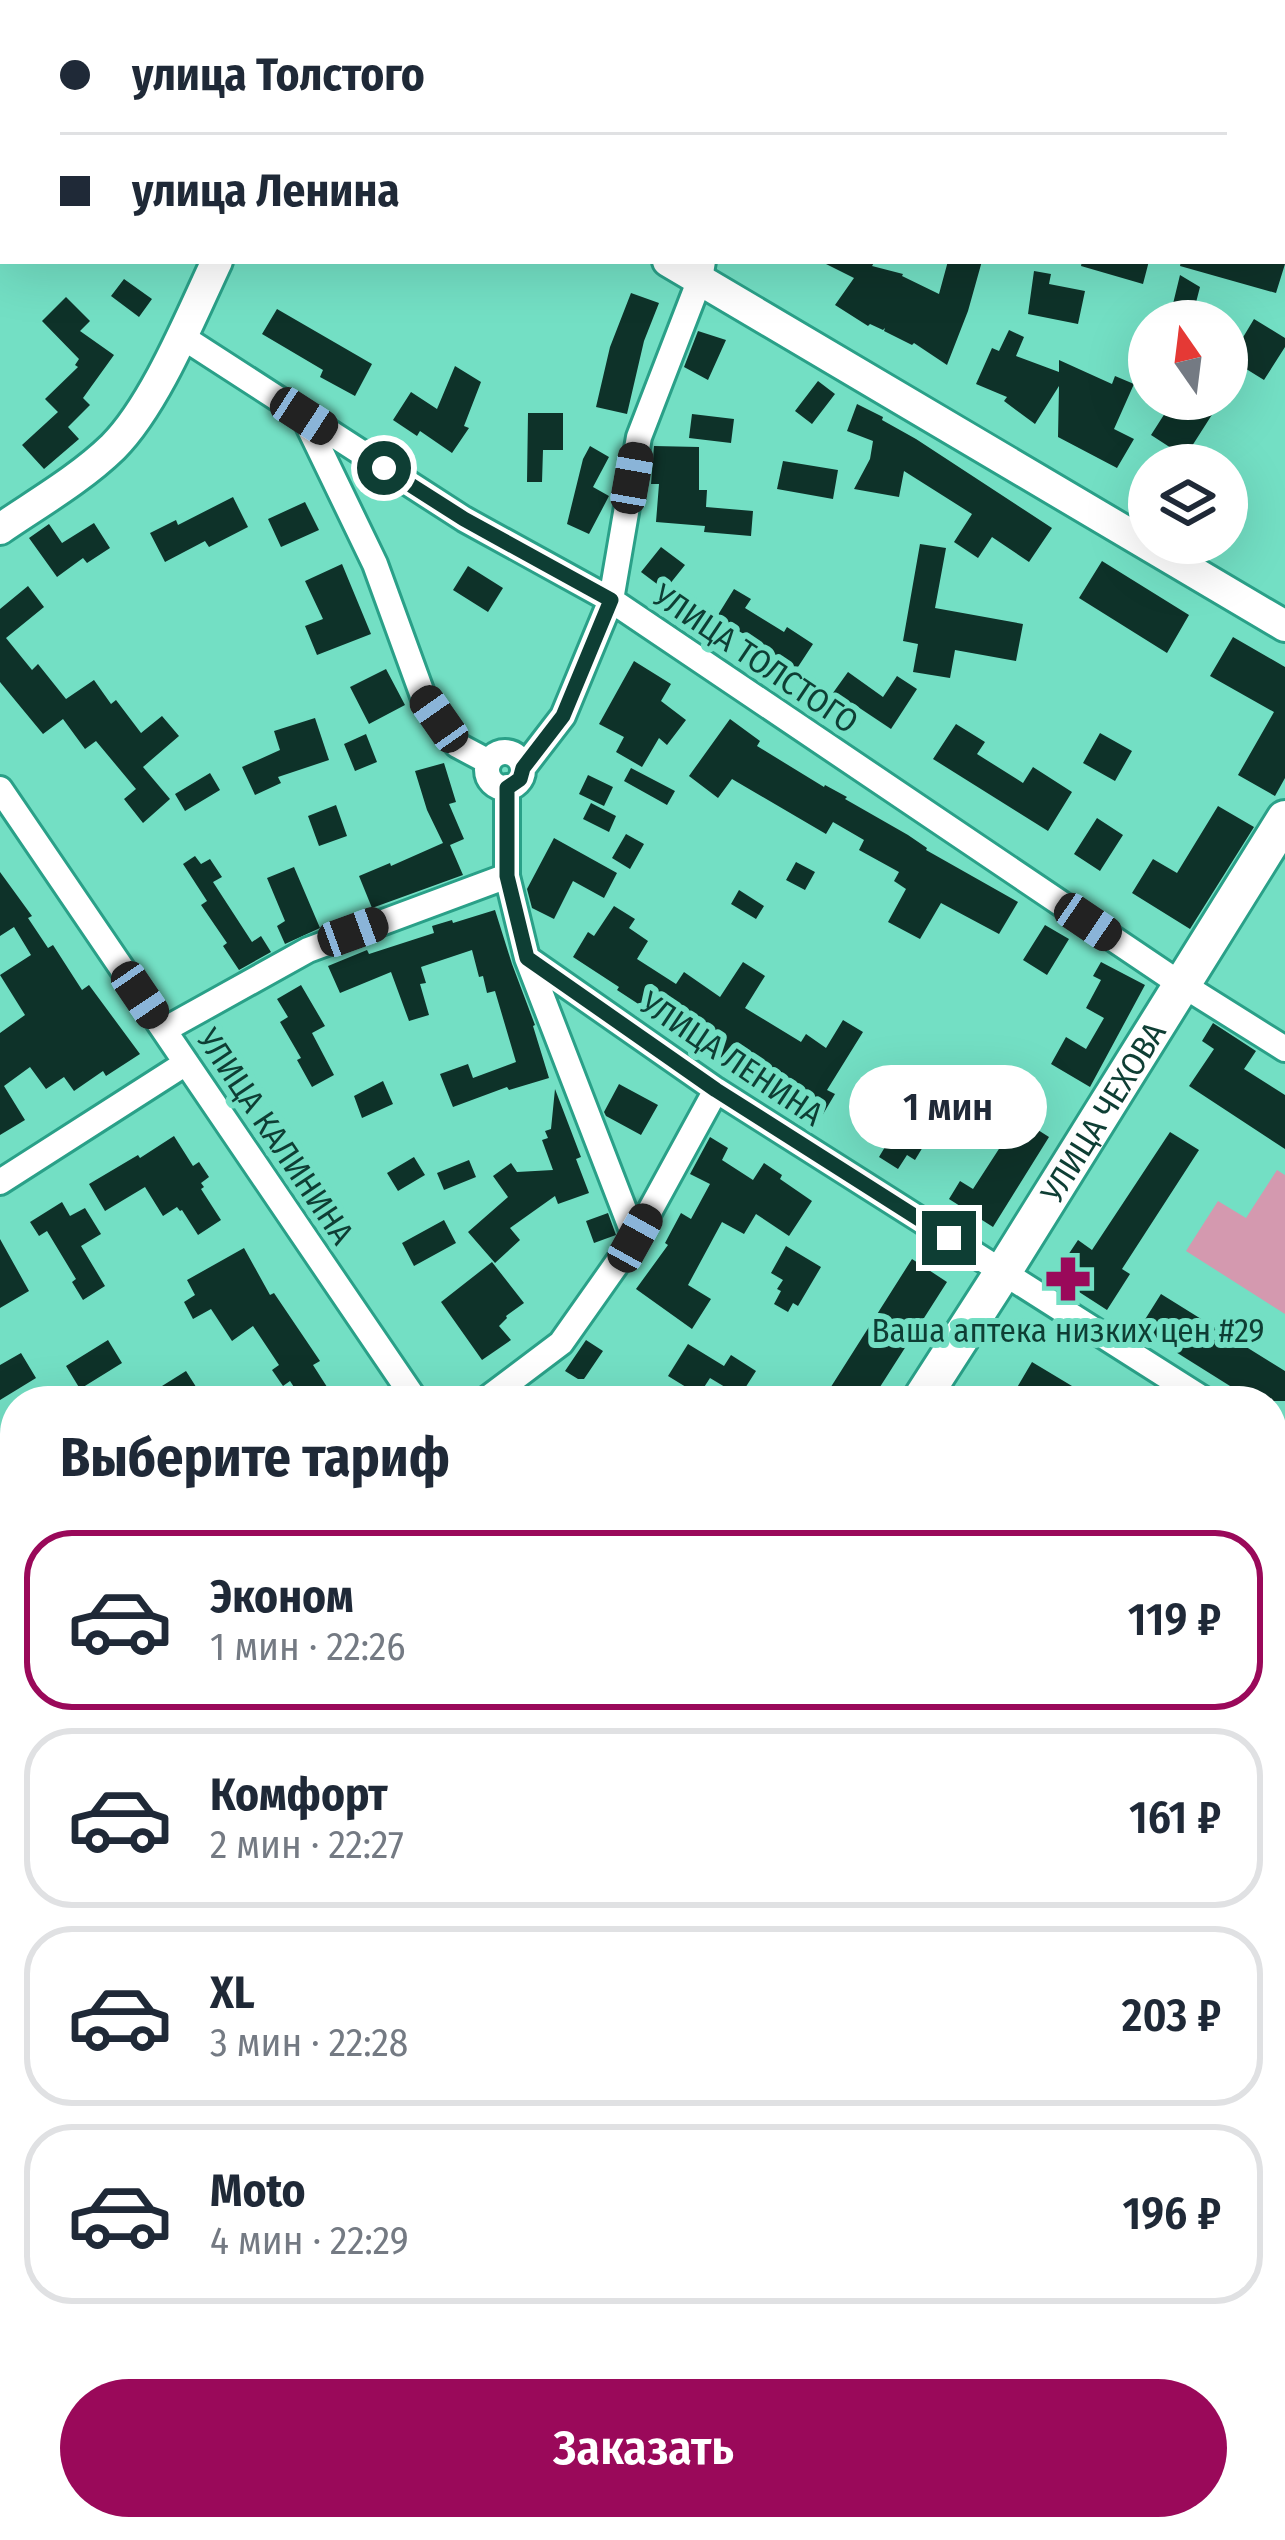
<!DOCTYPE html>
<html lang="ru">
<meta charset="utf-8">
<style>
:root{--surface:#fff;--page:#f2f2f3;--text:#1f2937;--muted:#747a83;--line:#e0e1e3;--accent:#9a095a}
body{margin:0;font-family:"Fira Sans Condensed",sans-serif;background:var(--page);color:var(--text);height:100vh;display:flex;flex-direction:column;font-size:45px;white-space:nowrap}
*{box-sizing:border-box;margin:0}
p{font-size:39px;color:var(--muted)}
.icon{flex:none;width:66px;height:66px;fill:none;stroke:currentColor;stroke-width:2;stroke-linecap:round;stroke-linejoin:round}
.map{position:relative;flex:1;overflow:hidden}
.panel{position:absolute;left:0px;top:1386px;width:1287px;height:1155px;display:flex;flex-direction:column;background:var(--surface);border-radius:48px 48px 0 0;box-shadow:0 12px 48px #0002}
.panel>*{flex:none}
.top-card{position:absolute;left:0px;top:0px;width:1287px;height:264px;box-shadow:0 12px 48px #0002;display:grid;align-content:center;height:264px;padding:0 60px;background:var(--surface)}
.needle{width:78px;rotate:346deg}
.controls{position:absolute;left:1128px;top:300px;display:grid;gap:24px}
.controls a{display:grid;place-items:center;width:120px;height:120px;border-radius:50%;background:var(--surface);box-shadow:0 12px 48px #0002;font-size:60px}
.end{position:absolute;width:54px;height:54px;margin:-27px;border:15px solid #0e3e34;background:#fff;box-shadow:0 0 0 6px #fff}
.from{border-radius:50%}
.bubble{position:absolute;height:84px;border-radius:42px;background:var(--surface);box-shadow:0 12px 48px #0002;font-size:39px;font-weight:600;line-height:84px;text-align:center}
.car{position:absolute;width:36px;height:72px;margin:-36px -18px;border-radius:15px;box-shadow:0 0 9px 3px #0007;background:linear-gradient(#222 24%,#8ab4d8 0 40%,#222 0 76%,#8ab4d8 0 86%,#222 0)}
.top-card b{display:flex;align-items:center;gap:42px;height:114px;font-size:45px}
.top-card b+b{border-top:3px solid var(--line)}
.top-card i{width:30px;height:30px;background:var(--text)}
ul{padding:0;list-style:none}
li{display:flex;align-items:center;gap:36px;height:180px;margin:0 24px 18px;padding:0 36px;border:6px solid var(--line);border-radius:48px}
li div{flex:1}
li b{display:block;font-size:45px}
li em{font-style:normal;font-weight:600}
li.selected{border-color:var(--accent)}
li>.icon{width:108px;height:108px;stroke-width:1.5}
h2{padding:0 60px;font-size:54px;line-height:144px}
.button{display:flex;gap:24px;margin-top:auto;padding:24px 60px}
.button a{flex:1;height:138px;border-radius:72px;background:var(--accent);color:#fff;font-size:48px;font-weight:600;line-height:138px;text-align:center}
.map>svg:first-child{display:block}
</style>
<div class="map">
<svg width="1285" height="2540" viewBox="0 0 1285 2540">
<rect width="100%" height="100%" fill="#73dfc4"/>
<path fill="#d499af" d="M1277,1170L1285,1175V1314L1186,1251L1218,1201L1246,1218Z
M1285,2020V2137L1272,2158V2041Z
M15,2371V2452L0,2464V2382Z
M1285,2499V2540H1206L1214,2526H1272V2506Z
M88,2526H196L177,2540H69Z
M491,2526H583L590,2534L582,2540H501Z
M716,2526H831L808,2540H723L716,2531Z
M838,2526L845,2527L900,2526L891,2540H816Z"/>
<path fill="#0e3229" d="M820,261H875L872,266L903,274L902,276L939,294L948,261H982L968,311L947,365L914,343L912,345L884,331L885,328L883,330L870,324L868,326L835,305L854,278Z
M1082,261H1149L1143,284L1081,266Z
M1181,261H1285V264L1276,293L1180,266Z
M1034,271L1051,274L1049,284L1085,291L1078,324L1028,314Z
M1180,275L1200,287L1192,318L1171,312Z
M124,279L152,299L139,317L111,296Z
M631,293L659,303L644,341L627,414L596,407L610,347Z
M66,297L90,321L80,331L114,355L83,398L90,405L68,427L79,439L44,469L22,445L58,412L45,399L78,367L75,365L79,359L42,321Z
M277,309L372,364L355,396L320,377L323,370L262,334Z
M1254,319L1285,338V347L1264,380L1230,359Z
M1009,330L1024,337L1016,356L1059,372V360L1112,384L1115,376L1134,384L1114,429L1134,439L1117,468L1058,437L1059,386L1035,424L1004,401L1007,397L976,384L992,348L999,351Z
M698,331L726,340L708,380L684,367Z
M455,366L481,382L464,426L469,428L452,453L420,431L417,436L393,420L411,392L437,409Z
M818,381L835,394L812,424L795,411Z
M1174,399H1222L1185,457L1151,435Z
M857,404L883,417L882,420L916,439L1052,528L1029,562L992,537L978,558L954,542L972,514L904,471L899,497L854,489L870,459L873,441L847,431Z
M528,413H563V450H543L542,482H527Z
M692,414L734,419L731,443L689,438Z
M590,446L609,457L593,487L609,496L589,534L567,524L583,459Z
M654,446L699,447V490H707L706,507L753,511L751,536L704,532L705,526L656,522L659,484H651Z
M783,461L838,470L833,499L777,489Z
M233,497L248,527L209,547L205,541L165,562L150,533L176,520L178,525Z
M305,502L319,530L281,547L268,519Z
M94,523L110,548L87,563L83,558L57,577L29,538L49,524L62,543Z
M920,544L946,548L935,608L1023,624L1016,661L955,650L950,678L913,672L918,644L903,641Z
M661,547L685,565L665,590L641,572Z
M1102,561L1189,615L1167,653L1079,598Z
M342,564L371,634L317,655L305,626L323,619L305,581Z
M468,566L503,588L488,612L453,590Z
M28,586L44,607L6,638L32,670L38,664L66,699L94,680L111,704L116,700L141,733L162,716L179,736L143,767L170,799L143,823L124,799L136,789L96,741L85,749L63,719L43,734L0,682V609Z
M734,589L751,599L745,608L784,632L787,627L813,644L796,670L770,653L772,650L716,618Z
M1233,637L1285,667V778L1275,796L1238,775L1274,712L1210,676Z
M634,661L671,684L661,701L686,720L667,745L659,738L642,767L616,752L624,737L599,724Z
M386,669L405,705L369,724L350,687Z
M848,672L883,697L897,676L917,689L891,729L852,703L847,709L830,697Z
M315,718L329,760L278,777L281,783L255,795L242,767L280,750L274,731Z
M730,719L760,741L757,746L824,787L825,785L847,797L845,799L908,835L927,848L926,850L1018,902L999,934L941,903L920,939L888,922L906,889L894,881L899,872L859,850L864,840L833,822L826,834L732,779L718,798L689,776Z
M956,724L985,742L977,754L1023,783L1033,767L1072,792L1048,831L933,759Z
M1100,733L1132,751L1115,781L1083,763Z
M366,734L377,762L355,771L344,744Z
M444,763L456,802L449,804L464,839L450,845L463,875L372,908L359,876L390,863L391,866L443,843L427,810L415,771Z
M631,768L675,791L667,805L624,781Z
M210,773L220,790L185,811L175,794Z
M588,775L613,787L604,806L579,794Z
M591,803L616,816L609,832L583,819Z
M336,805L347,836L319,846L308,816Z
M1218,806L1254,827L1190,929L1132,893L1153,859L1177,873Z
M1097,818L1123,835L1100,871L1074,854Z
M626,834L644,844L630,869L612,858Z
M554,838L617,873L604,898L573,881L554,919L532,908L527,889Z
M195,856L201,864L210,859L222,877L213,882L252,942L261,936L271,952L239,970L223,946L227,943L201,905L207,901L183,864Z
M796,862L815,872L805,890L786,880Z
M294,867L320,928L285,944L277,926L285,921L267,878Z
M0,872L32,916L28,918L48,948L53,945L82,990L89,985L140,1054L106,1076L103,1071L74,1091L64,1077L46,1089L30,1067L4,1086L25,1120L0,1135V1033L25,1015L0,975L31,955L14,927L0,936Z
M739,890L764,906L756,919L731,904Z
M614,906L635,919L629,928L648,941L637,959L676,984L684,972L720,997L743,962L765,976L745,1008L801,1042L806,1034L826,1048L843,1020L863,1032L827,1090L835,1094L819,1121L792,1106L795,1102L711,1052L718,1040L654,996L646,1009L617,990L619,987L573,957L588,932L594,936Z
M495,910L512,964L535,1025L533,1026L549,1078L509,1090L507,1087L453,1107L440,1074L468,1064L473,1078L516,1062L495,991L487,993L483,976L479,977L472,950L421,967L426,983L420,984L429,1015L409,1021L391,972L340,993L328,966L367,950L369,954L434,933L432,926L452,920L453,923Z
M1045,925L1069,939L1047,975L1023,960Z
M1101,962L1145,985L1090,1087L1051,1064L1066,1037L1086,1049L1104,1018L1086,1008L1101,980L1093,976Z
M301,985L325,1026L312,1033L334,1075L312,1087L297,1060L301,1058L280,1022L288,1017L277,999Z
M1213,1023L1256,1051L1244,1069L1285,1095V1149L1189,1086L1214,1049L1202,1041Z
M970,1065L991,1082L974,1103L952,1086Z
M875,1076L908,1096L913,1087L942,1102L925,1134L929,1137L915,1160L907,1155L898,1169L879,1157L898,1125L860,1102Z
M383,1081L393,1104L362,1118L354,1096Z
M619,1084L658,1105L641,1135L606,1116L604,1112Z
M555,1089L581,1157L576,1159L589,1193L558,1204L555,1196L510,1228L520,1240L495,1263L468,1232L508,1197L493,1176L511,1163L517,1172L553,1170L542,1140L548,1138L545,1131L551,1129Z
M1019,1118L1049,1137L993,1227L949,1199L960,1181L973,1189Z
M1170,1132L1199,1150L1122,1269L1130,1274L1107,1310L1059,1279L1060,1267L1078,1240L1092,1250Z
M174,1136L193,1166L199,1162L209,1177L201,1183L204,1187L201,1189L221,1220L198,1235L182,1210L180,1211L177,1207L163,1216L145,1187L105,1211L89,1184L138,1155L140,1158Z
M710,1137L728,1148L722,1160L753,1180L764,1163L782,1175L780,1179L812,1201L789,1236L756,1214L744,1234L722,1222L688,1285L711,1299L692,1329L636,1289L668,1245L665,1243L681,1213L691,1219L710,1184L690,1174Z
M414,1157L425,1175L398,1191L387,1173Z
M469,1160L476,1177L444,1190L437,1173Z
M62,1202L70,1216L85,1208L101,1234L81,1246L105,1286L83,1300L72,1282L76,1279L47,1231L39,1236L30,1222Z
M608,1213L616,1235L594,1243L586,1221Z
M444,1220L456,1243L414,1266L402,1243Z
M0,1239L29,1291L0,1308Z
M786,1246L821,1267L798,1306L793,1303L788,1312L774,1304L781,1291L777,1289L783,1280L771,1273Z
M244,1248L270,1295L274,1293L320,1361L313,1365L336,1401H303L290,1381L283,1386L272,1370L279,1365L253,1326L232,1341L211,1309L193,1319L184,1302L195,1295L187,1280Z
M912,1259L947,1282L871,1401H822Z
M492,1262L524,1303L506,1316L507,1318L499,1326L511,1340L482,1360L441,1302Z
M1161,1294L1285,1371V1401H1254L1139,1329Z
M108,1340L122,1363L80,1389L66,1366Z
M586,1340L603,1351L584,1379H578L565,1371Z
M688,1344L724,1366L731,1355L756,1371L740,1396L710,1378L699,1395L668,1376Z
M21,1353L36,1378L0,1400V1365Z
M1032,1362L1097,1401H1009Z
M186,1371L205,1401H138Z"/>
<g fill="none" stroke-linecap="round" stroke-linejoin="round">
<g stroke="#2aa088" stroke-width="24">
<path id="pedestrian" d="M1272,2022L1285,2001
M1272,2177L1285,2156"/>
</g>
<g stroke="#2aa088" stroke-width="30">
<path id="minor" d="M345,3L347,0
M1284,240L1285,241
M181,336L464,519L611,600L1167,975L1285,1049
M304,417L375,564L423,696L457,745L489,762
M487 770a18 18 0 1 1 36 0a18 18 0 1 1-36 0Z
M523,768L563,716L611,600L639,437L700,279L703,261
M507,787V876L527,958L635,1238
M0,789L416,1401
M527,958L716,1090L1206,1401
M164,1030L308,950L507,876
M0,1182L186,1063
M484,1401L561,1343L635,1238L716,1090
M1272,1443L1285,1451
M0,1708L15,1697"/>
</g>
<g stroke="#2aa088" stroke-width="36">
<path id="tertiary" d="M668,261L1285,626
M0,529C38,503 80,479 113,447C155,405 191,316 217,261
M1272,2326L1285,2306
M1134,2540L1142,2526"/>
</g>
<g stroke="#2aa088" stroke-width="42">
<g id="secondary">
<path id="s1" d="M920,1401L1003,1272L1285,819"/>
<path d="M0,2198L15,2187"/>
</g>
</g>
<use href="#pedestrian" stroke="#fff" stroke-width="18"/>
<use href="#minor" stroke="#fff" stroke-width="24"/>
<use href="#tertiary" stroke="#fff" stroke-width="30"/>
<use href="#secondary" stroke="#fff" stroke-width="36"/>
</g>
<g fill="none" stroke-linecap="round" stroke-linejoin="round">
<path stroke="#0e3e34" stroke-width="15" d="M384,468L464,519L611,600L563,716L523,768L520,779L507,788V876L527,958L716,1090L949,1238"/>
</g>
<defs>
<g id="pharmacy-bare" transform="scale(3.6)"><path d="M-2-6h4v4h4v4h-4v4h-4v-4h-4v-4h4Z" fill="#9a095a" stroke="#73dfc4" stroke-width="2.5" paint-order="stroke"/></g>
</defs>
<g fill-rule="evenodd">
<use href="#pharmacy-bare" x="1068" y="1279"/>
</g>
<g text-anchor="middle" stroke-width="12" stroke-linejoin="round" paint-order="stroke">
<g font-size="33" fill="#0e3e34" stroke="#73dfc4">
<text transform="translate(756 658) rotate(34)" y="12">УЛИЦА ТОЛСТОГО</text>
<text transform="translate(732 1058) rotate(34)" y="12">УЛИЦА ЛЕНИНА</text>
<text dy="12" stroke="none"><textPath href="#s1" startOffset="342">УЛИЦА ЧЕХОВА</textPath></text>
<text transform="translate(276 1136) rotate(56)" y="12">УЛИЦА КАЛИНИНА</text>
</g>
<g font-size="33" fill="#0e3e34" stroke="#73dfc4">
<text x="1068" y="1342">Ваша аптека низких цен #29</text>
</g>
</g>
</svg>
<div class="controls">
<a><svg class="needle" viewBox="-14 -14 28 28"><path d="M0-13l5 13h-10z" fill="#e53935"/><path d="M0 13l5-13h-10z" fill="#747a83"/></svg></a>
<a><svg class="icon" aria-label="layers" viewBox="0 0 24 24"><path d="M12 4l9 5-9 5-9-5zM3 14l9 5 9-5"/></svg></a>
</div>
<i class="end from" style="left:384px;top:468px"></i>
<i class="end" style="left:949px;top:1238px"></i>
<div class="bubble" style="left:849px;top:1065px;width:198px">1 мин</div>
<i class="car" style="left:304px;top:416px;rotate:123deg"></i>
<i class="car" style="left:632px;top:478px;rotate:10deg"></i>
<i class="car" style="left:439px;top:719px;rotate:325deg"></i>
<i class="car" style="left:1088px;top:922px;rotate:124deg"></i>
<i class="car" style="left:353px;top:932px;rotate:70deg"></i>
<i class="car" style="left:140px;top:995px;rotate:146deg"></i>
<i class="car" style="left:635px;top:1238px;rotate:29deg"></i>
<div class="top-card">
<b><i class="from"></i>улица Толстого</b>
<b><i></i>улица Ленина</b>
</div>
<section class="panel">
<h2>Выберите тариф</h2>
<ul>
<li class="selected"><svg class="icon" aria-label="car" viewBox="0 0 24 24"><path d="M5 17H2v-5l4-1 3-4h7l3 4 3 1v5h-3M9 17h6M6 11h13"/><circle cx="7" cy="17" r="2"/><circle cx="17" cy="17" r="2"/></svg><div><b>Эконом</b><p>1 мин · 22:26</p></div><em>119 ₽</em></li>
<li><svg class="icon" aria-label="car" viewBox="0 0 24 24"><path d="M5 17H2v-5l4-1 3-4h7l3 4 3 1v5h-3M9 17h6M6 11h13"/><circle cx="7" cy="17" r="2"/><circle cx="17" cy="17" r="2"/></svg><div><b>Комфорт</b><p>2 мин · 22:27</p></div><em>161 ₽</em></li>
<li><svg class="icon" aria-label="car" viewBox="0 0 24 24"><path d="M5 17H2v-5l4-1 3-4h7l3 4 3 1v5h-3M9 17h6M6 11h13"/><circle cx="7" cy="17" r="2"/><circle cx="17" cy="17" r="2"/></svg><div><b>XL</b><p>3 мин · 22:28</p></div><em>203 ₽</em></li>
<li><svg class="icon" aria-label="car" viewBox="0 0 24 24"><path d="M5 17H2v-5l4-1 3-4h7l3 4 3 1v5h-3M9 17h6M6 11h13"/><circle cx="7" cy="17" r="2"/><circle cx="17" cy="17" r="2"/></svg><div><b>Moto</b><p>4 мин · 22:29</p></div><em>196 ₽</em></li>
</ul>
<div class="button"><a>Заказать</a></div>
</section>
</div>
